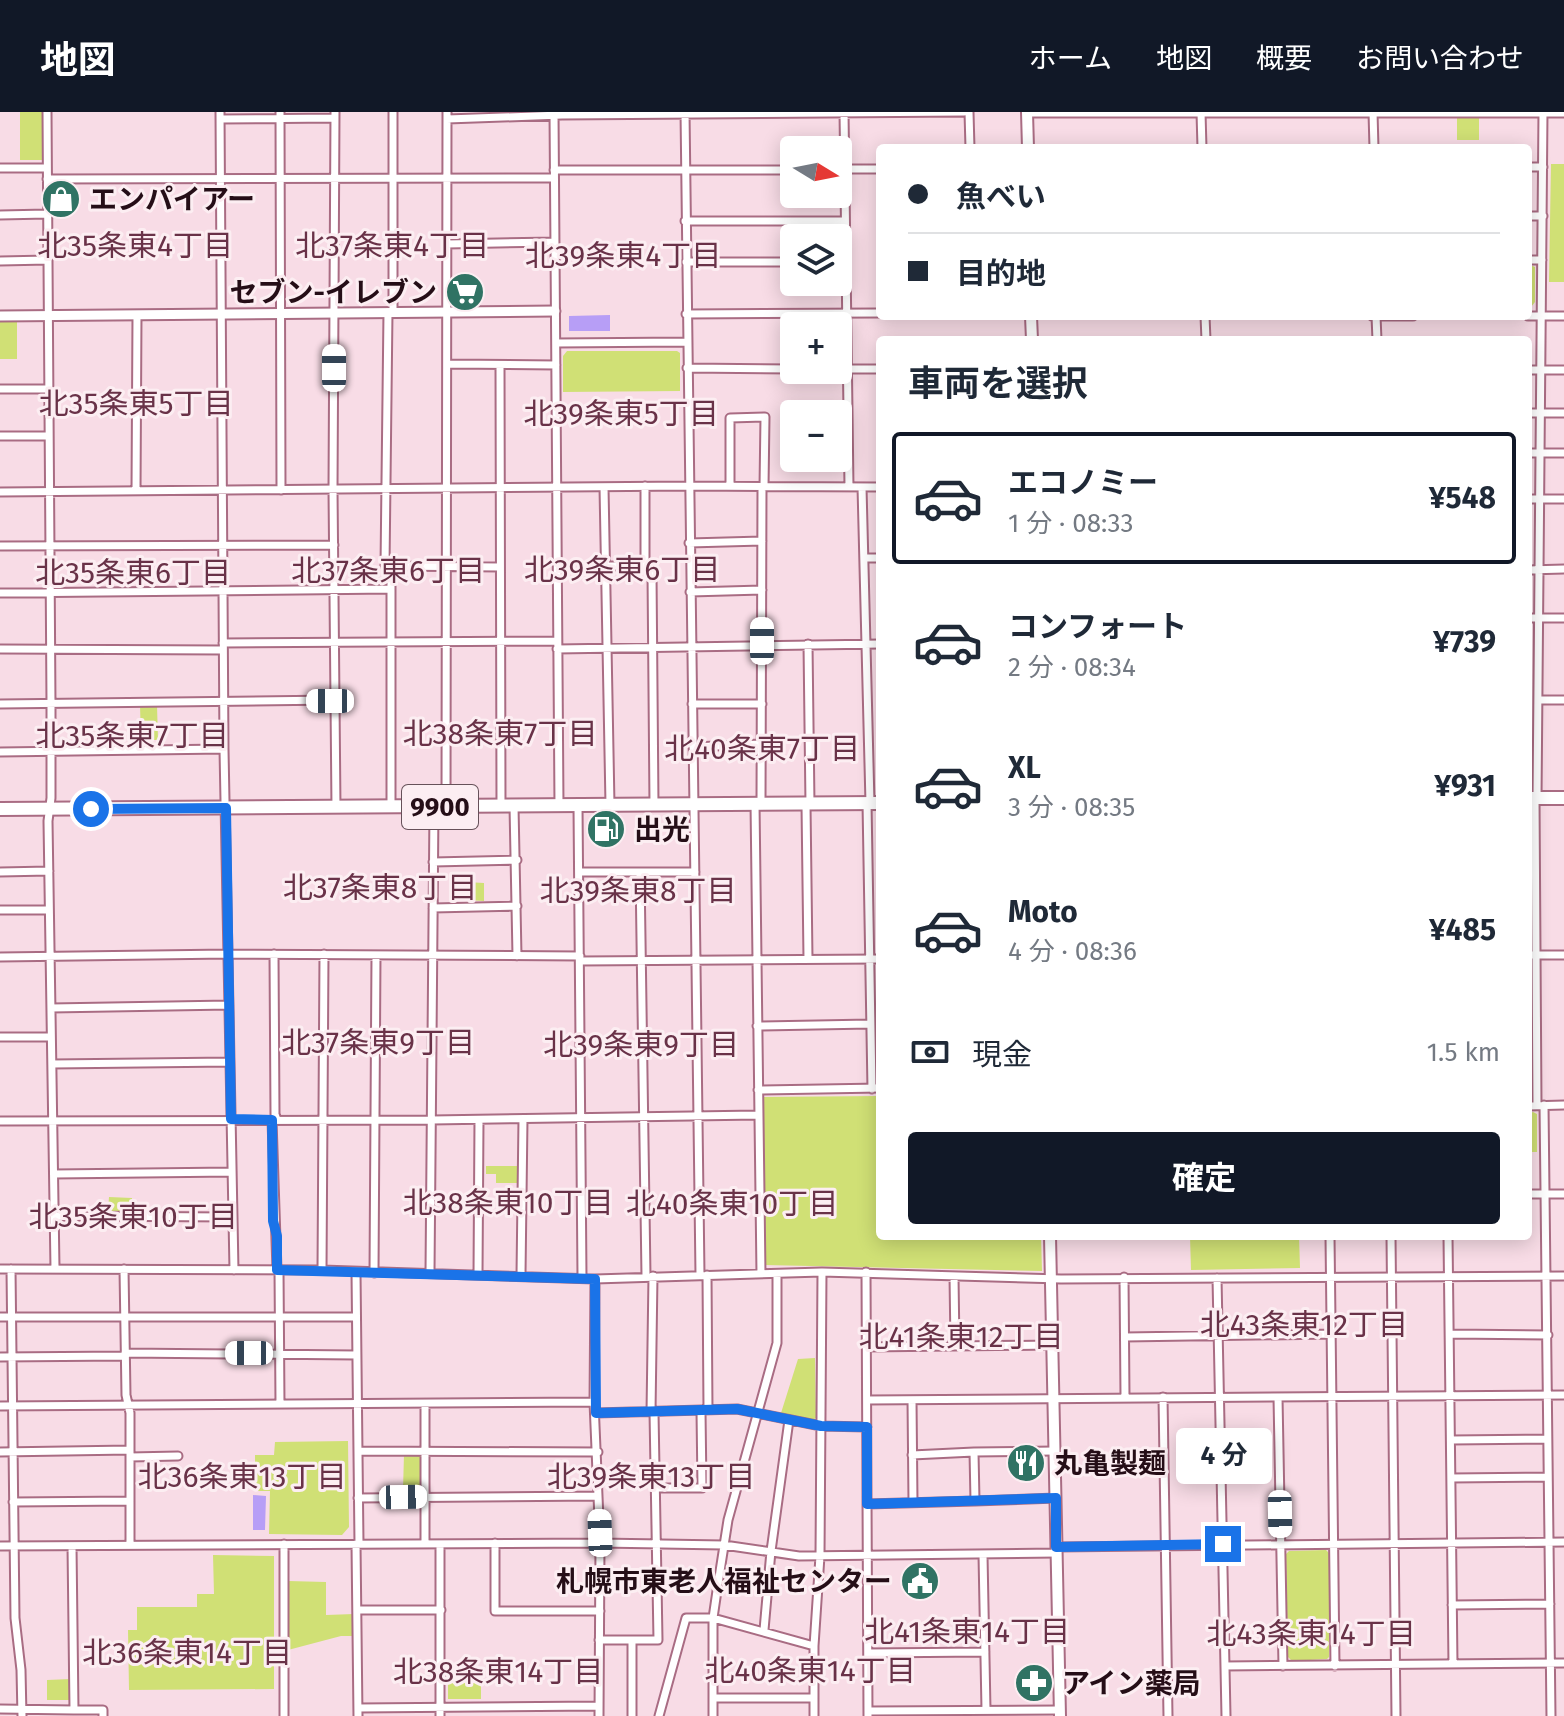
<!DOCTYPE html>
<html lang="ja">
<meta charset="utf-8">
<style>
:root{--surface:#fff;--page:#f2f2f3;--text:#1f2937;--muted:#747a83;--line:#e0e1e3;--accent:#111827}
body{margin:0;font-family:"Fira Sans","Noto Sans JP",sans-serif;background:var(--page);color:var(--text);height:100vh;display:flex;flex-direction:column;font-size:30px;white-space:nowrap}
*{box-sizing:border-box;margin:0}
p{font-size:26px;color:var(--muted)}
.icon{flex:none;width:44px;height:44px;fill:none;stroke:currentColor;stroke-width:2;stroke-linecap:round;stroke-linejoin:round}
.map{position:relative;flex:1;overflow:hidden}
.sheet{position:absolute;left:876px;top:224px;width:656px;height:904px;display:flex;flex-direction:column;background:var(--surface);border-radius:8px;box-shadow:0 4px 20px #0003}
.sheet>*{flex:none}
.banner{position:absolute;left:876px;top:32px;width:656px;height:176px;border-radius:8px;box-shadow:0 4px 20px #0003;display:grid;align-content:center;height:176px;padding:0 32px;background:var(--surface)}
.needle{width:52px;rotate:100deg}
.fabs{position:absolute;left:780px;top:24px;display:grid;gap:16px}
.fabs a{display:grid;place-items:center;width:72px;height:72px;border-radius:8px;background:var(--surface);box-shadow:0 4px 20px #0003;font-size:40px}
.end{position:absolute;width:36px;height:36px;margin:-18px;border:10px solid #1a73e8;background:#fff;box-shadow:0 0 0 4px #fff}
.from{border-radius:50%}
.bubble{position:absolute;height:56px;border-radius:8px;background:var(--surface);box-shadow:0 4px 20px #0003;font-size:26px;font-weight:700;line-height:56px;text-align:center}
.car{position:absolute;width:24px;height:48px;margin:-24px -12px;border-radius:10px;box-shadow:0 0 6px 2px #0007;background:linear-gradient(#fff 24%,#345 0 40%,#fff 0 76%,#345 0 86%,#fff 0)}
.banner b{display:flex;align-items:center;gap:28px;height:76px;font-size:30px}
.banner b+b{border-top:2px solid var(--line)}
.banner i{width:20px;height:20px;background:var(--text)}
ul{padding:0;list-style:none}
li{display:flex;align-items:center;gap:24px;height:132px;margin:0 16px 12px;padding:0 16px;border:4px solid transparent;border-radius:8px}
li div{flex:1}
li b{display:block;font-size:30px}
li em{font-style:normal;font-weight:700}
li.selected{border-color:var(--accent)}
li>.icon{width:72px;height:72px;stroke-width:1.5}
h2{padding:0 32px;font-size:36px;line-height:96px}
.pay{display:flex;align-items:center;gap:20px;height:88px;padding:0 32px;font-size:30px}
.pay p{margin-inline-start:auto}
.primary-button{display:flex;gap:16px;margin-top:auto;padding:16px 32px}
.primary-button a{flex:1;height:92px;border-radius:8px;background:var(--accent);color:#fff;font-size:32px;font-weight:700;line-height:92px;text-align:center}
header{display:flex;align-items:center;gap:48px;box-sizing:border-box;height:112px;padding:0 40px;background:var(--accent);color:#fff}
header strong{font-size:38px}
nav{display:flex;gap:44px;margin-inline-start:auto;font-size:28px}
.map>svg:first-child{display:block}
</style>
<header>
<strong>地図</strong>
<nav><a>ホーム</a><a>地図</a><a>概要</a><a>お問い合わせ</a></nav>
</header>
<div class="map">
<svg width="1564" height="1604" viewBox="0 0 1564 1604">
<rect width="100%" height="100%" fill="#f8dce6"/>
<path fill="#d0e075" d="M20,0H43V48H20Z
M1457,4H1479V28H1457Z
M1551,52H1564V170H1549Z
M1528,152L1535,155V190L1531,195H1528Z
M0,210H17V247H0Z
M567,239H677L680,241V279L563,280V244Z
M140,593H157L158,628H141Z
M466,770L484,771V789L466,788Z
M880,984V1124H1041L1042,1159L764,1153L761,985Z
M1533,1000L1537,1002V1040H1528V1001Z
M486,1054H517V1071H496V1062H486Z
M109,1085L132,1086V1100L108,1099Z
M1190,1124H1299L1300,1156L1191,1158Z
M815,1246L816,1306L813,1308L781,1301L798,1247Z
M348,1329L349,1415L342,1423L269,1422L270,1379H255V1343H274L275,1330Z
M404,1342L421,1343V1378H403Z
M1326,1438L1329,1441V1545L1327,1547L1292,1549L1288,1545L1286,1442L1289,1439Z
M213,1443L274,1444V1577L129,1578L128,1518H137V1495H197V1482H214Z
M288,1469L326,1470V1503L354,1502V1524H341L288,1538Z
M71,1567V1588H47V1568Z
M448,1571H481V1587H448Z"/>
<path fill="#b79ef6" d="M610,203V219H569V204Z
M253,1383L266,1384L265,1418H253Z"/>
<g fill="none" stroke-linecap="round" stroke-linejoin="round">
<g stroke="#a96c83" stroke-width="11">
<path id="minor" d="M47,0L51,592V686L48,709L55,1156
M220,0L224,637L234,1158
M280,0L281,378
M335,0L333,377L336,696
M554,0L559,694
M685,0L700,1163
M844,0L849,375
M969,0L970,36
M1201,0L1202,36
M1373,0L1374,36
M1027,1H1564
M220,7L335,6
M447,7L562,3L964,0
M1528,55H1543
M0,56H47
M838,57H880
M554,58H794
M47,67L554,66
M0,103L47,102
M1528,104H1543
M685,109H845
M447,132L555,130
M1528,148H1542
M0,149L48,148
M686,150H794
M388,200L385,454L500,455
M393,200V0
M686,202L880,201
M1205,204L1206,228
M1372,204H1413
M1376,204L1377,228
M1528,204H1564
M556,231L686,230
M447,252L556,253
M500,253L501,694
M687,256L794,257
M838,257H880
M1528,258H1564
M0,277H49
M1528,301H1564
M0,324H49
M1528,341H1564
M730,374V306L765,305L764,375
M604,375L610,693
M862,375L870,691
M136,379L137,203
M0,380L688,374L880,375
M1528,387H1564
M689,431L762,429
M0,434L334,433
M865,446H880
M607,454H645V374
M1528,458L1564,457
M652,461L654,693
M690,480L762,478
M0,481L391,477
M1528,506H1564
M223,531L557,529
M808,532L810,693
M0,537L223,538
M557,537L880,532
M1538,588H1564
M0,592L335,588
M692,592H762
M693,635L761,632
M0,640L224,637
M1535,686L1537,993
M1537,687L1543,0
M755,691L761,1162
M761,691L762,375
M867,691L872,977
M806,693L808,847
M446,694L447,0
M514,694L517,844
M578,694L582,1165
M391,695V454
M433,750L517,748
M0,760L49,759
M579,760H695
M640,760L646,1164
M433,796L517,794
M0,798H49
M274,842L275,1002L277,1008
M1528,843H1564
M0,845L228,842L580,844
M580,849L880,847
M51,896L229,893
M757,914L870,912
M0,925H51
M52,952L230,950
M758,978L880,976
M1544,993L1551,1604
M1528,994L1564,993
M272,1008L277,1158
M0,1009L432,1008L758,1003
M54,1062L232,1060
M1528,1082H1564
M55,1104L233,1105
M1330,1124L1335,1554
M1391,1124L1396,1604
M1448,1124L1453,1552
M0,1157L322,1158L595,1167L822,1160L1061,1167L1564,1164
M11,1157L15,1506L21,1558L22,1604
M124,1157L126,1283L130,1301V1433
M279,1158L280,1292
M322,1158L324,842
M356,1160L359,1432
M866,1160L868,1604
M374,1161L376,843
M430,1161L434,695
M478,1163L479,1008
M521,1163L523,1007
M707,1163L708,1298
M954,1164L955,1234
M1124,1165L1125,1285
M1217,1166L1226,1604
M595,1167L594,1290L600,1431L599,1604
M0,1205H356
M1450,1222L1548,1223
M1125,1225L1332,1222
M866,1235L1053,1233
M125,1241L356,1243
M0,1245L125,1244
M1163,1285L1168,1604
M1278,1285L1283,1554
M867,1288L1564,1283
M912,1288L913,1390
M425,1292V1432
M0,1294L594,1290
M651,1300L653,1164
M596,1301L737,1297L821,1314L867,1315
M1451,1328L1547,1327
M358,1339L598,1340
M0,1340L130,1338
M974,1340L1055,1339
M130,1345L178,1344
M1451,1366L1548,1365
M655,1376H702L701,1299
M358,1386L598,1384
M975,1389L1056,1386
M13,1390L130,1389
M867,1392L975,1389L974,1340L912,1343
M495,1431V1499H600
M284,1432V1604
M356,1432L358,1604
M0,1434L600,1431L724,1433L799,1444L1057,1441
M72,1434L74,1598H103V1604
M1056,1435L1564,1430
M983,1443L986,1598
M1452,1493L1550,1492
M357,1498H441
M764,1518L771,1439L789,1308
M599,1528H658L654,1300
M632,1528V1604
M814,1534L820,1444L822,1160
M868,1541L985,1540
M1225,1554L1564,1551
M713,1586H814
M358,1596L599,1594
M0,1597L74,1598
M868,1599L1060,1598
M440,1604V1432
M659,1604L686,1506H713L814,1534V1604
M713,1604V1506L718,1472L728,1408L777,1231V1162"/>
</g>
<g stroke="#a96c83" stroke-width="13">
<path id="tertiary" d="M0,204L555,199"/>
</g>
<g stroke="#a96c83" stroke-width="14">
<path id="secondary" d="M1027,0L1028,36
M1031,204L1032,228
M1050,1124L1060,1604"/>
</g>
<g stroke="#a96c83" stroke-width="16">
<path id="primary" d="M1528,686H1564
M0,697L880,691"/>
</g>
<use href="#minor" stroke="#fff" stroke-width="7"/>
<use href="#tertiary" stroke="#fff" stroke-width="9"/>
<use href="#secondary" stroke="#fff" stroke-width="10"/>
<use href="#primary" stroke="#fff" stroke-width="12"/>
</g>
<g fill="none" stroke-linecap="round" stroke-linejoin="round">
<path stroke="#1a73e8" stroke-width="10" d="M91,697L226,696L231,1007L272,1008L273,1109L277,1124V1158L595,1167L596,1301L737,1297L821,1314L867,1315V1392L1056,1386V1435L1223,1432"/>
</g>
<defs>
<g id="shop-disc" transform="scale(2)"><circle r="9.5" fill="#307364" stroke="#fceef2"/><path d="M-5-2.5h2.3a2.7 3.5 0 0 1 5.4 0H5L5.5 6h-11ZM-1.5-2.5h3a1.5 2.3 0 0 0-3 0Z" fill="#fff"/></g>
<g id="supermarket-disc" transform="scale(2)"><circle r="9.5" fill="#307364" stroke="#fceef2"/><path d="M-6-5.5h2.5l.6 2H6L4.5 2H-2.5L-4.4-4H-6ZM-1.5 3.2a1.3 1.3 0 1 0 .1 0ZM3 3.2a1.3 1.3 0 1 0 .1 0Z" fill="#fff"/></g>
<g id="fuel-disc" transform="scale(2)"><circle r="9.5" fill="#307364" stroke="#fceef2"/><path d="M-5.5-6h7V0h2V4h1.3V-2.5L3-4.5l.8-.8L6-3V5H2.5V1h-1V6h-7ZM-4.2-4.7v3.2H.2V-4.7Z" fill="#fff"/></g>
<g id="restaurant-disc" transform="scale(2)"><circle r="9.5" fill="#307364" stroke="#fceef2"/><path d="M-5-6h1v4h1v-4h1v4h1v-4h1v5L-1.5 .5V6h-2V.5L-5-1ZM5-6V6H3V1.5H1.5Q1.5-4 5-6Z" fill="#fff"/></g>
<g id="civic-disc" transform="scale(2)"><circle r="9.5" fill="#307364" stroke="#fceef2"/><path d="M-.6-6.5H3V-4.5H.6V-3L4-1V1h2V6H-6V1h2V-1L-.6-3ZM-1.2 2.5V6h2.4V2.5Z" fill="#fff"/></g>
<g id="pharmacy-disc" transform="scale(2)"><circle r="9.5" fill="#307364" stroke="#fceef2"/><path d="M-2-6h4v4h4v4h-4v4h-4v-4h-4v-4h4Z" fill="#fff"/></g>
</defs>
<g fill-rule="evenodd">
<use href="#shop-disc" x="61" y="87"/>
<use href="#supermarket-disc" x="465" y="180"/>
<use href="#fuel-disc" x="606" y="717"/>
<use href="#restaurant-disc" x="1026" y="1351"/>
<use href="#civic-disc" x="920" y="1469"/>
<use href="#pharmacy-disc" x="1034" y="1571"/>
</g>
<g text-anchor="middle" stroke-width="6" stroke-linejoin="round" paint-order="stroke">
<rect fill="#fceef2" stroke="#665159" stroke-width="2" x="402" y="673" width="76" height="44" rx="6"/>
<g font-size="26" font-weight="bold" fill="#250e17">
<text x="440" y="704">9900</text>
</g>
<g font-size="28" font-weight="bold" fill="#250e17" stroke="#fceef2" text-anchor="start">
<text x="89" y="97">エンパイアー</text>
<text x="437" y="190" text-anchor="end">セブン-イレブン</text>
<text x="634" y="727">出光</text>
<text x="1054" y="1361">丸亀製麺</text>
<text x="892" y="1479" text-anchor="end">札幌市東老人福祉センター</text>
<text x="1062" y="1581">アイン薬局</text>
</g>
<g font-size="30" fill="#693248" stroke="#fceef2">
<text x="135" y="144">北35条東4丁目</text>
<text x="392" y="144">北37条東4丁目</text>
<text x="623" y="154">北39条東4丁目</text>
<text x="136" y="302">北35条東5丁目</text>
<text x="621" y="312">北39条東5丁目</text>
<text x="622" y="468">北39条東6丁目</text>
<text x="388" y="469">北37条東6丁目</text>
<text x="133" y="471">北35条東6丁目</text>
<text x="500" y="632">北38条東7丁目</text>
<text x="132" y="634">北35条東7丁目</text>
<text x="762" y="647">北40条東7丁目</text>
<text x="380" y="786">北37条東8丁目</text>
<text x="638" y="789">北39条東8丁目</text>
<text x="378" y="941">北37条東9丁目</text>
<text x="641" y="943">北39条東9丁目</text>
<text x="508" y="1101">北38条東10丁目</text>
<text x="732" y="1102">北40条東10丁目</text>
<text x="133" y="1115">北35条東10丁目</text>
<text x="1304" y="1223">北43条東12丁目</text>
<text x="961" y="1235">北41条東12丁目</text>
<text x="242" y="1375">北36条東13丁目</text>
<text x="651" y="1375">北39条東13丁目</text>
<text x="967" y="1530">北41条東14丁目</text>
<text x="1311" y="1532">北43条東14丁目</text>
<text x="187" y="1551">北36条東14丁目</text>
<text x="810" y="1569">北40条東14丁目</text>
<text x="498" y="1570">北38条東14丁目</text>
</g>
</g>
</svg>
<div class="fabs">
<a><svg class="needle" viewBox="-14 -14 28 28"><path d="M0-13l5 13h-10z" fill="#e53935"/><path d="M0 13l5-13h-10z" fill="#747a83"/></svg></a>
<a><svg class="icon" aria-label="layers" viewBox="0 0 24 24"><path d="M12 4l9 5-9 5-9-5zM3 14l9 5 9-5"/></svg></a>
<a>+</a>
<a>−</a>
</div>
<i class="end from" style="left:91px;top:697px"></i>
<i class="end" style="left:1223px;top:1432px"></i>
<div class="bubble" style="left:1176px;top:1316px;width:96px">4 分</div>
<i class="car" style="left:334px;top:256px;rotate:0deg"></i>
<i class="car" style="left:762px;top:529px;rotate:0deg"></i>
<i class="car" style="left:330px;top:589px;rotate:270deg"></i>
<i class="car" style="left:249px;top:1241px;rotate:270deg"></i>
<i class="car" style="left:403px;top:1385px;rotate:89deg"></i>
<i class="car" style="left:1280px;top:1402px;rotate:179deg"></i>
<i class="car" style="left:600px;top:1421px;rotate:358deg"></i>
<div class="banner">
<b><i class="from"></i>魚べい</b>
<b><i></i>目的地</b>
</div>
<section class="sheet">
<h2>車両を選択</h2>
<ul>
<li class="selected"><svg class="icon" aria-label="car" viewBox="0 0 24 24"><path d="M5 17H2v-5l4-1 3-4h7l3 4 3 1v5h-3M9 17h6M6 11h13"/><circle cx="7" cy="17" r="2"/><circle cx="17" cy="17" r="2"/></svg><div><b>エコノミー</b><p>1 分 · 08:33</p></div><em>¥548</em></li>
<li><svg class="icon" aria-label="car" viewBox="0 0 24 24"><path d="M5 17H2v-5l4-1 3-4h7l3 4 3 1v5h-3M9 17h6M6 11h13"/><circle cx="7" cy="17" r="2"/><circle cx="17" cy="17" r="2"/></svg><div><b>コンフォート</b><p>2 分 · 08:34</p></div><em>¥739</em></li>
<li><svg class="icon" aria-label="car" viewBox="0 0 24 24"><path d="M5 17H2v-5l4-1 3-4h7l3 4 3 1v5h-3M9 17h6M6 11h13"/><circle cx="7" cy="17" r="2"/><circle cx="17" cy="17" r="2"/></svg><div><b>XL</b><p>3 分 · 08:35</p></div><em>¥931</em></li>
<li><svg class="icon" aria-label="car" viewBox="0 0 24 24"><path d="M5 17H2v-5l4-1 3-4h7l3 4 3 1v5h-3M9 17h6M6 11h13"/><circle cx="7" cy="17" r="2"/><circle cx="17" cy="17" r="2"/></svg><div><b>Moto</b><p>4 分 · 08:36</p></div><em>¥485</em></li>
</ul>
<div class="pay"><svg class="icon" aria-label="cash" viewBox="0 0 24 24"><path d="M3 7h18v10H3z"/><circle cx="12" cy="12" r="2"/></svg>現金<p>1.5 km</p></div>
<div class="primary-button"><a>確定</a></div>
</section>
</div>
